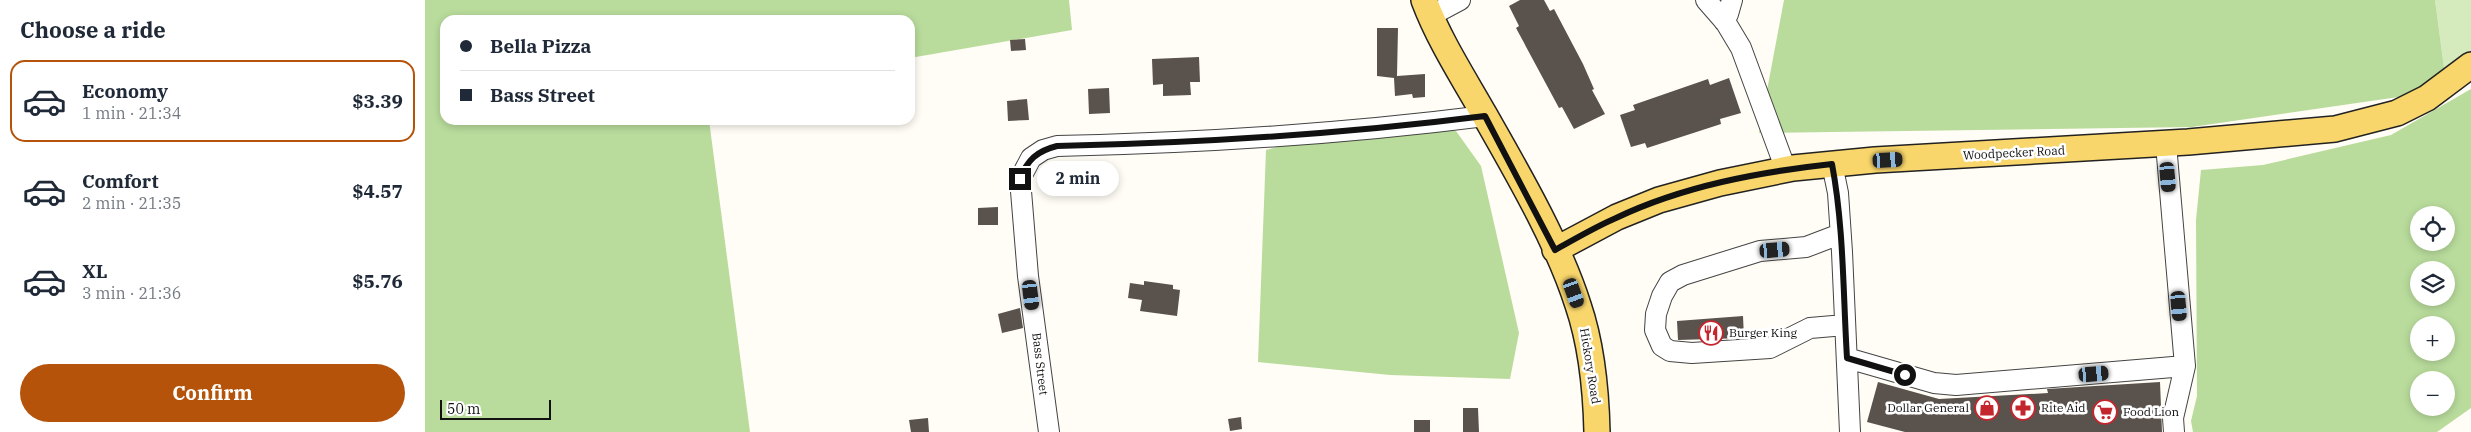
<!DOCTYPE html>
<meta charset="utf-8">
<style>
:root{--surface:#fff;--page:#f6f6f7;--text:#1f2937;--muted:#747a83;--line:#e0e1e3;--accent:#b45309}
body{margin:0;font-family:"IBM Plex Serif",serif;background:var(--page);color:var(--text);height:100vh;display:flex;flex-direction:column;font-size:19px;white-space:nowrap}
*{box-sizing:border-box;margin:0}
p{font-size:16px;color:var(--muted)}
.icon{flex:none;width:28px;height:28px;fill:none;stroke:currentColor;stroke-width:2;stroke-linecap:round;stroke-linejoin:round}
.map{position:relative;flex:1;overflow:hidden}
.sheet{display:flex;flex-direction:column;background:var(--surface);width:425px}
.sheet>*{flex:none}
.guide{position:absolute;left:15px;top:15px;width:475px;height:110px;border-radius:15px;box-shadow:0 2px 8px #0003;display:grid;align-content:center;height:110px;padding:0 20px;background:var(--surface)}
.tools{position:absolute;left:1985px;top:206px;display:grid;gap:10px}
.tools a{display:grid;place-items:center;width:45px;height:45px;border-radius:50%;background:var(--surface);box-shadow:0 2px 8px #0003;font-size:25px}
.scale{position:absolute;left:15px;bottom:12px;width:111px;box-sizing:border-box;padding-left:5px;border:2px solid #111;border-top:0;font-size:14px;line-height:18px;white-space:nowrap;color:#111;-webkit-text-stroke:4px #fff;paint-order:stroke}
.end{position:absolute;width:22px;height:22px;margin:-11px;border:6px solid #111;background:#fff;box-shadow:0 0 0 2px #fff}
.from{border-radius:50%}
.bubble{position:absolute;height:35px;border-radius:18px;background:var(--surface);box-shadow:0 2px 8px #0003;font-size:16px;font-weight:800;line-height:35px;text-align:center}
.car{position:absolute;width:15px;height:30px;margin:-15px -8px;border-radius:6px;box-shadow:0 0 4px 1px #0007;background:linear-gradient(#222 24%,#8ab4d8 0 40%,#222 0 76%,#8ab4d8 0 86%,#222 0)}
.guide b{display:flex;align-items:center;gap:18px;height:48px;font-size:19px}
.guide b+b{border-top:1px solid var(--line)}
.guide i{width:12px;height:12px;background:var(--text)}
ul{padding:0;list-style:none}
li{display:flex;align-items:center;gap:15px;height:82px;margin:0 10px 8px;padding:0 10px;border:2px solid transparent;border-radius:15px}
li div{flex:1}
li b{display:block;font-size:19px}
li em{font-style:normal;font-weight:800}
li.on{border-color:var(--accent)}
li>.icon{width:45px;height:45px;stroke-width:1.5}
h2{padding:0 20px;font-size:22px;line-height:60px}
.action{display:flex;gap:10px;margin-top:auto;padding:10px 20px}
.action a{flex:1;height:58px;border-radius:30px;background:var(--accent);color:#fff;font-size:20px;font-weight:800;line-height:58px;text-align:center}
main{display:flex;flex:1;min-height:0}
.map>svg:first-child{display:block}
</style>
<main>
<section class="sheet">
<h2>Choose a ride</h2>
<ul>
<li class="on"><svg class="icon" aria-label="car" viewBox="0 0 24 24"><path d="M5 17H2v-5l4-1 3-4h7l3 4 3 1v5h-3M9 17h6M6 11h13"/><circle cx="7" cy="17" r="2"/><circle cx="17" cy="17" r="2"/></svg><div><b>Economy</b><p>1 min · 21:34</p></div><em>$3.39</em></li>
<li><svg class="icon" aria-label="car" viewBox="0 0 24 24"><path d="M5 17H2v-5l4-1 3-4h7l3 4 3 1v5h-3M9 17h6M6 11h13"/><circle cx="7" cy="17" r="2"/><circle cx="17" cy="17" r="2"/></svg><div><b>Comfort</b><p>2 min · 21:35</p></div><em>$4.57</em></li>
<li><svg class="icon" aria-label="car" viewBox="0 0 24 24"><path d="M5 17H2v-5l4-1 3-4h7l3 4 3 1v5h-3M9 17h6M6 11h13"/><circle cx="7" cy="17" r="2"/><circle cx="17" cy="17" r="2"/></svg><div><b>XL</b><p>3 min · 21:36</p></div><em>$5.76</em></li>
</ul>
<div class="action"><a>Confirm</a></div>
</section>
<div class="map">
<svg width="2046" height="432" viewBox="0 0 2046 432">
<rect width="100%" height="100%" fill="#fffdf5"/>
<path fill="#d5ebbd" d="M2010,0H2046V80L2022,90Z"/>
<path fill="#b9dc9c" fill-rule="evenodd" d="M0,0H644L647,30L485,58V20H20V120H284L325,432H0Z
M1359,0H2010L2022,90L1767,127L1334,133Z
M2046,89V408L2012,432H1768L1766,421L1772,396L1771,220L1776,170L1838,165L1966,135ZM1994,215H2021V242H1994ZM1994,270H2021V298H1994ZM1994,325H2021V352H1994ZM1994,380H2021V408H1994Z
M946,122L1031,131L1056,166L1094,333L1085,379L965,375L833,362L841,150Z"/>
<path fill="#5a524d" d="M1095,0H1119L1125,11L1129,9L1158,64L1169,89L1167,90L1180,114L1149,129L1137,107L1134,108L1091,28L1094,26L1084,6Z
M952,28H973L972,76L1000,74V97L988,98L987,94L970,96L969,78L952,76Z
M600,39L601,50L586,51L585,40Z
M774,57L775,82H765L766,95L738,96V84L728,85L727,59Z
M1304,78L1316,113L1295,119L1296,124L1222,148L1220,143L1206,147L1195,115L1210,110L1208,105L1283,79L1285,85Z
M684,88L685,113L664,114L663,89Z
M602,99L604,120L583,121L582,101Z
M573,207V225H553V208Z
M719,281L748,285V289L755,290L752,316L715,311L717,300L703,298L705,283L719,285Z
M595,308L598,328L577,333L573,314Z
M1318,316L1319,338L1253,340L1252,321Z
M1453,382L1514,399L1623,393L1622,389L1735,382L1737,432H1480L1442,422Z
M1038,408H1053L1054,432H1038Z
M816,417L817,429L805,431L803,419Z
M503,418L504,432H486L484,420Z
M989,420H1005V432H989Z"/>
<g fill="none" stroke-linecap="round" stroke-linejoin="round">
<g stroke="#444" stroke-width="22">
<path id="minor" d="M1281,0L1301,23L1316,48L1361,170
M1005,16L1035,0
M1299,21L1303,14L1307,0
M1741,144L1760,366L1748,418L1749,432
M1407,164L1413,193L1417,252L1425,432
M1415,234L1381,247L1335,251L1258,275L1245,282L1237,296L1231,314L1230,330L1237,346L1245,351L1267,353L1345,348L1385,328L1420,325
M1422,358L1509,383L1531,385L1760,366
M624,432L603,276L595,179L606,158L618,150L632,146C775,143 918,134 1060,116"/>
</g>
<g stroke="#222" stroke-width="28">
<path id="major" d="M999,0C1014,40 1038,77 1059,114C1092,172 1133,242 1153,305C1167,346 1171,389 1172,432
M1130,250L1192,217L1234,200L1295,183L1368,168L1450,160L1763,142L1910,129L1972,113L2002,98L2046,65"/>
</g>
<use href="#minor" stroke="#fff" stroke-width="20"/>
<use href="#major" stroke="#f9d66b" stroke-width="25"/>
</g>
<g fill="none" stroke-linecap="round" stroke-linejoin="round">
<path stroke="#111" stroke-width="6" d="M595,179C602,160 612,151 632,146C775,143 918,134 1060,116L1130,250C1150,239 1170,227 1191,218C1258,186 1334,172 1407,164C1419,228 1418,294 1422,358L1480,375"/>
</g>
<defs>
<g id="restaurant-ring" transform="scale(1.25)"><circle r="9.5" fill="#fff" stroke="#c4262e" stroke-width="1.5"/><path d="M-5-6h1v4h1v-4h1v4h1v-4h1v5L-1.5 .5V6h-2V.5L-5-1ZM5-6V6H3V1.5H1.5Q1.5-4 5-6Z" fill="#c4262e"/></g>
<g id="shop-ring" transform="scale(1.25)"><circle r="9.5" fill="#fff" stroke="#c4262e" stroke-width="1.5"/><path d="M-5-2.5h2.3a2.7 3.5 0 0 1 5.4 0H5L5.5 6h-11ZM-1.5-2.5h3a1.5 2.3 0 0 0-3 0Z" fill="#c4262e"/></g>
<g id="pharmacy-ring" transform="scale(1.25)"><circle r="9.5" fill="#fff" stroke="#c4262e" stroke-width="1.5"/><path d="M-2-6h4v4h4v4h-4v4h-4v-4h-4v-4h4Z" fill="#c4262e"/></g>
<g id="supermarket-ring" transform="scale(1.25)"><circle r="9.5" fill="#fff" stroke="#c4262e" stroke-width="1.5"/><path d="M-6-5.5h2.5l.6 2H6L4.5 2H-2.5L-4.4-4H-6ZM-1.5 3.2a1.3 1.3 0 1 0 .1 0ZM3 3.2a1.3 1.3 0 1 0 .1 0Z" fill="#c4262e"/></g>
</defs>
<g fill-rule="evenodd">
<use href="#restaurant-ring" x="1286" y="333"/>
<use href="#shop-ring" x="1562" y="408"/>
<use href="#pharmacy-ring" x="1598" y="408"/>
<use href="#supermarket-ring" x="1680" y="412"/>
</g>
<g text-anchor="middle" stroke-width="5" stroke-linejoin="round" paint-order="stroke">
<g font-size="12" fill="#111" stroke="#fff">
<text transform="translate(1589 153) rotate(-3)" y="4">Woodpecker Road</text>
<text transform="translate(615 364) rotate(83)" y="4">Bass Street</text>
<text transform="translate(1165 366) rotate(81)" y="4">Hickory Road</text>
</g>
<g font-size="12" fill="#111" stroke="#fff" text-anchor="start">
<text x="1304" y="337">Burger King</text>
<text x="1544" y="412" text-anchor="end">Dollar General</text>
<text x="1616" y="412">Rite Aid</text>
<text x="1698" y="416">Food Lion</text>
</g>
</g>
</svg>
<div class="tools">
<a><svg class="icon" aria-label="locate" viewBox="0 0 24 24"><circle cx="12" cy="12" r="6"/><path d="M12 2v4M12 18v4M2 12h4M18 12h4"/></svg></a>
<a><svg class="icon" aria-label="layers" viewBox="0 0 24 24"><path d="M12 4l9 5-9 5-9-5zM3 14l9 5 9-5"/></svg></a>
<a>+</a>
<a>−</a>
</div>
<div class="scale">50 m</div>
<i class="end from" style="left:1480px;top:375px"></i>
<i class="end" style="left:595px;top:179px"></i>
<div class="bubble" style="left:612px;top:161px;width:82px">2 min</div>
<i class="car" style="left:1463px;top:160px;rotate:87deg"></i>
<i class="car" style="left:1743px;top:177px;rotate:175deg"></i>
<i class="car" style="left:1350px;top:250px;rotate:85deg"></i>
<i class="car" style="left:1149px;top:293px;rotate:160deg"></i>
<i class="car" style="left:606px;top:295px;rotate:173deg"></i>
<i class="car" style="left:1754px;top:306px;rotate:175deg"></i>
<i class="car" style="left:1669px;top:374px;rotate:85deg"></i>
<div class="guide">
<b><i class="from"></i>Bella Pizza</b>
<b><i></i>Bass Street</b>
</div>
</div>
</main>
